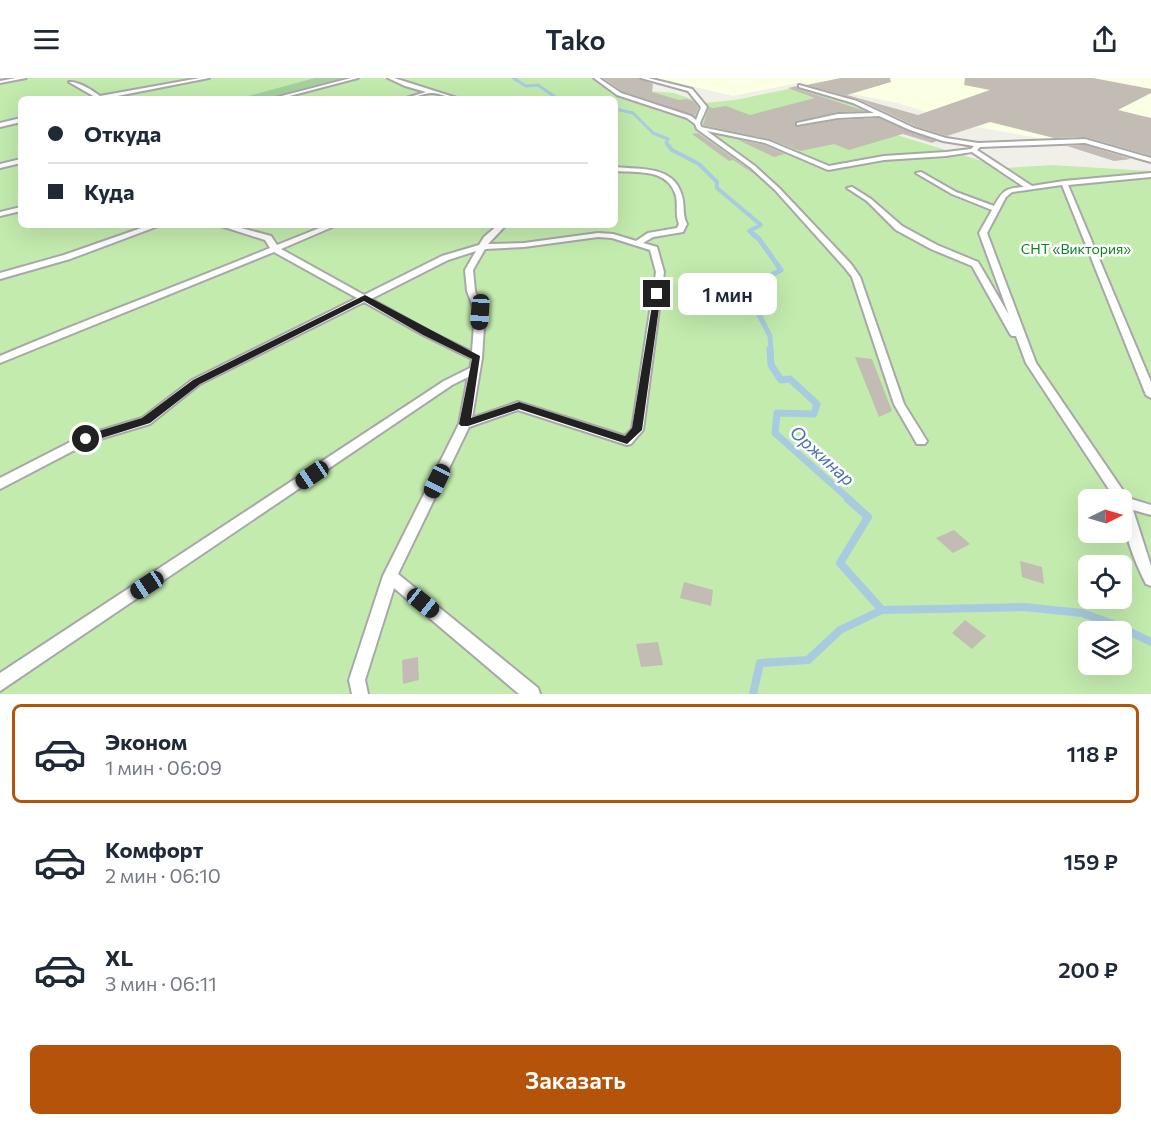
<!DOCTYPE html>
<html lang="ru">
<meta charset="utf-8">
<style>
:root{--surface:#fff;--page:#f6f6f7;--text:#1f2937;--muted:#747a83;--line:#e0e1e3;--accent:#b45309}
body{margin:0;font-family:Commissioner,sans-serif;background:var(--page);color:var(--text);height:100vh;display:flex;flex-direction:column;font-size:22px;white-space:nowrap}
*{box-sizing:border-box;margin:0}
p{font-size:20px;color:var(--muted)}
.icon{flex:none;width:33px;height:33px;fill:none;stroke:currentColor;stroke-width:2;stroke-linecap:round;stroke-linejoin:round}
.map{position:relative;height:616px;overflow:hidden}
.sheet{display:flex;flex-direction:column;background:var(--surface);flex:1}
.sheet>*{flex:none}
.hud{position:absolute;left:18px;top:18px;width:600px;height:132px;border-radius:9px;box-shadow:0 6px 24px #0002;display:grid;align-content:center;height:132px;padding:0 30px;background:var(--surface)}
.needle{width:39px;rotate:85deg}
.tools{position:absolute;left:1078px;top:411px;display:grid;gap:12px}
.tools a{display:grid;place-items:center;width:54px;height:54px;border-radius:9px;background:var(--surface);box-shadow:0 6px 24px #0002;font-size:30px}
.end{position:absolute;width:27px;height:27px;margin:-14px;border:8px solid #212121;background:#fff;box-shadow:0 0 0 3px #fff}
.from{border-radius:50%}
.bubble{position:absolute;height:42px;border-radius:9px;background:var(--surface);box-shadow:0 6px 24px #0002;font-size:20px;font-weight:600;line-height:42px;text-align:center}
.car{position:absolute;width:18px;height:36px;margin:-18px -9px;border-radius:8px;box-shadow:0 0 4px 2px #0007;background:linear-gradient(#222 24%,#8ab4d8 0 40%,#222 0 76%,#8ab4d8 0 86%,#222 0)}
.hud b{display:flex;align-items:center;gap:21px;height:57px;font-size:22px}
.hud b+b{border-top:2px solid var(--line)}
.hud i{width:15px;height:15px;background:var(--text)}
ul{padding:10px 0 0;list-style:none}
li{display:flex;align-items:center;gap:18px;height:99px;margin:0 12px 9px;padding:0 18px;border:3px solid transparent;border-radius:9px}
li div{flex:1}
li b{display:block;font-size:22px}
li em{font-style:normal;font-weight:600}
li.active{border-color:var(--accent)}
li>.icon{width:54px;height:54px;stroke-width:1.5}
.action{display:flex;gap:12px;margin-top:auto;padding:12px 30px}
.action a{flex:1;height:69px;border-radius:9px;background:var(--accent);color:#fff;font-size:24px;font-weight:600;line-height:69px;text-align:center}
header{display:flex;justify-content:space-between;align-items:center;height:78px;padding:0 30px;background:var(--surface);font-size:27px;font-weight:600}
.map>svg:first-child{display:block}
</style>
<header><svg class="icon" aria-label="menu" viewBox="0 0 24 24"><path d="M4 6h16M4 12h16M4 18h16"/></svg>Tako<svg class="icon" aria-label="share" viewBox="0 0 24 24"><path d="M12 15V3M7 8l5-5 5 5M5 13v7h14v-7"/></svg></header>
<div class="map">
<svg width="1151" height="616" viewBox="0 0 1151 616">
<rect width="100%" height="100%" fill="#f1f0e8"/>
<path fill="#fbffe3" d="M657,0H1151V50L1073,53L1075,60L1045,61L977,49L897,25L798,5L733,18Z"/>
<path fill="#c3ebae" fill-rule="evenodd" d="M0,0H598L610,10L674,15L704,25L735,22L798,9L845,22L870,32L844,41L1005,90L1052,87L1151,93V616H0ZM21,21H615V147H21ZM1089,422H1122V454H1089ZM1089,488H1122V520H1089ZM1089,554H1122V586H1089Z"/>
<path fill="#a4d19c" d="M315,0H344L269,19H245Z"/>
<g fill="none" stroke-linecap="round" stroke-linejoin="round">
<path stroke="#a8cbdf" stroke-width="3" d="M513,0L526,8L538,7L558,21
M615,31L633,35L653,55L668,61L666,65L669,69"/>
<path stroke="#a8cbdf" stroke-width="4" d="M668,67L672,72L699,86L717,104V110L761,147L749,153L755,158"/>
<path stroke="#a8cbdf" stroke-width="5" d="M753,156L759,161L781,192L764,201L761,207L775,218L752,223L770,258L771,273"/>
<path stroke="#a8cbdf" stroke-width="7" d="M770,271L771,287L781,302L790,301L817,326L814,336L777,335L775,355L850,422"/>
<path stroke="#a8cbdf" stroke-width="8" d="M882,532L1024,529L1082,535L1116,547L1151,564
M753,616L760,585L808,582L840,552L882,532L840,485L868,439L848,421"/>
</g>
<path fill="#c2bcb4" d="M603,0H639L653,6L652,14L679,22L687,21L693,23L698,29L695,38L622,13Z
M841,0H890L891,4L847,17L918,37L990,12L964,7L965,0H1093L1151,11V15L1118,32L1151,40V78L1086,59L1054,60L990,44L947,58L915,48L858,21L806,7Z
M797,8L798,11L865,33L838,34L797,43L796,49L838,42L879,40L937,63L932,65L903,56L849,72L834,66L800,73L769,61L703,47L709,29L713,30L726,28L750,37L815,20L788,10Z
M698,55L750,92L754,96L733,82L729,83L692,56Z
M738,62L764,67L785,76L774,79Z
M1085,67L1131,81L1114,83L1067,68Z
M855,279L872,281L892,333L879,339Z
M954,452L970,466L953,475L936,460Z
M1020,483L1042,489L1044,506L1022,499Z
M684,504L713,512L711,528L680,520Z
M965,542L986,558L972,571L952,555Z
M658,564L663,587L641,589L636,566Z
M418,579L419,602L403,606L402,582Z"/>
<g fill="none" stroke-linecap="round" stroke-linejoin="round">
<g stroke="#a8a8a8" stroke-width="4">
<path id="lane" d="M16,0H26L0,5V3Z
M200,0H209L102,21H92L95,19L69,4C78,3 92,12 100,18Z
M351,0H358L278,21H270Z
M388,0H394L460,21C450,21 441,15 432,15C422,15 413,21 403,21L426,14L405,8Z
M594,0H599L621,15L691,38L696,42L701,29L688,13L641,0H648L692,11L707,29L700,45L701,49L769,63L829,88L884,78L946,74L971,71L974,68L943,63L910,52L879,38L838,40L797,47V45L838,36L874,35L853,25L799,9V7L857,23L914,50L946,60L978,65L1085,61L1151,80V84L1085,65L980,69L977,72L1032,108L1064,103L1151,95V99L1068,107L1151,304V320L1146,317L1062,107L1012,114L1006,119L987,155L1036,285L1128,420L1151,427V437L1133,432L1151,488V508L1146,506C1133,481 1122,450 1122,422H1116L1026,285L1016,258H1012L1010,256L972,188L931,171L896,152L867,123L847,110L852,109L871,121L902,148L937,167L978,184L1009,237L979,155L992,132L952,116L916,95L921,94L956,114L994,128C1003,112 1006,110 1024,109L972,74L946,78L884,82L828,92L765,65L707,53L755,88L779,110L851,186L860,199L904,326L927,363L925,366H917L894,326L852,199L845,190L775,112L751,90L697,51L695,46L687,40L617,17Z
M21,40V44L0,49V45Z
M21,81V85L0,90V86Z
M615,89C641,92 674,87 682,118C685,128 682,137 687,146L683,154L653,159L643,165L657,169L664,194L643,352L631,366L627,367L518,332L469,349L398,496L538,610L540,616H519L394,510L365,602L368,616H352L349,602L383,498L459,346L468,299L452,307L0,613V595L444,303L470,290L472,281L423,257L364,224L200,306L150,346L90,364L0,411V400L82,358L142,340L192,302L357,220L274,174L0,285V278C89,240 181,207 270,170L265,162L218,147H230L271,158L277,167L327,147H337L281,171L364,217L442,178L479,167L484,159L498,147H506L488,166L524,165L598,155L613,156L636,163L648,155L677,150L679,146C675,137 678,127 676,118C668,90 638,95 615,93ZM598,159L612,160L650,172L656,194L632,351L625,358L518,324L472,340L482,280L485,234L475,213L473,192L485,171L524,169ZM476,173L465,192L467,213L475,234L472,274L429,253L371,221L448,182Z
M21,129V133L0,138V134Z
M150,147H161L70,181L0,201V195L64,177Z"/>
</g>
<use href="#lane" fill="#fff" fill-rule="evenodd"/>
</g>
<path fill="#212121" d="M654,215L661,216L642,352L627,366L519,331L468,348H461L459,346L472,281L423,257L364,223L200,306L150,345L86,365L81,361L82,358L142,340L193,302L365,217L480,278L471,340L519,324L625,358L632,350Z"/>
<g text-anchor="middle" stroke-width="5" stroke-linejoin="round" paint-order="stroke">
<g font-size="14" fill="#0b8326" stroke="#fff">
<text x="1076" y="176">СНТ «Виктория»</text>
</g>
<g font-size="18" font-style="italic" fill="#4b70b3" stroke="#fff">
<text transform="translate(822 378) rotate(42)" y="6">Оржинар</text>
</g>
</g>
</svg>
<div class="tools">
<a><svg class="needle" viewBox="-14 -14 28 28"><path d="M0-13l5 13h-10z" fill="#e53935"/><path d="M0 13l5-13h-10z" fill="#747a83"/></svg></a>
<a><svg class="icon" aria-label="locate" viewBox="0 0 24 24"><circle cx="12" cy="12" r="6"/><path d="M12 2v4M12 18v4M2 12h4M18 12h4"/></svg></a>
<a><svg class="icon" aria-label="layers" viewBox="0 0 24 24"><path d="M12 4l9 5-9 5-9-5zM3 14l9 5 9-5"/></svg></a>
</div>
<i class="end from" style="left:86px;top:361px"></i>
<i class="end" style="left:657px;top:216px"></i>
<div class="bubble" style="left:678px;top:195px;width:99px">1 мин</div>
<i class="car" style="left:480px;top:234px;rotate:184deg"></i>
<i class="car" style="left:312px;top:397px;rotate:236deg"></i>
<i class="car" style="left:437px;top:403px;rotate:206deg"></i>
<i class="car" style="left:147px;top:507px;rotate:237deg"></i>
<i class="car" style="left:423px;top:525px;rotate:129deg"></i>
<div class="hud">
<b><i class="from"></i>Откуда</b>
<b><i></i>Куда</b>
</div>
</div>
<section class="sheet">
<ul>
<li class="active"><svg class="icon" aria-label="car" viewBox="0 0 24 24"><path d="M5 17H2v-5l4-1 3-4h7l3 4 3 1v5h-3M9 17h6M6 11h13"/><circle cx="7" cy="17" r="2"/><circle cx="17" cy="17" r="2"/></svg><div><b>Эконом</b><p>1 мин · 06:09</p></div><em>118 ₽</em></li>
<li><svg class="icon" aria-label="car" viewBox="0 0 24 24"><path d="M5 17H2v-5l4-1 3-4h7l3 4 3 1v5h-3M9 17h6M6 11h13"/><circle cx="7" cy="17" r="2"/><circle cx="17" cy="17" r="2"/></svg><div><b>Комфорт</b><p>2 мин · 06:10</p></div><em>159 ₽</em></li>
<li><svg class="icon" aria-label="car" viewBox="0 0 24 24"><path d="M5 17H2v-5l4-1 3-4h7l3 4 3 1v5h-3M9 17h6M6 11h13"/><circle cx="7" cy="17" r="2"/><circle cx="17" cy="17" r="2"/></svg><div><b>XL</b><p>3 мин · 06:11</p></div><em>200 ₽</em></li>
</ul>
<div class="action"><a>Заказать</a></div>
</section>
